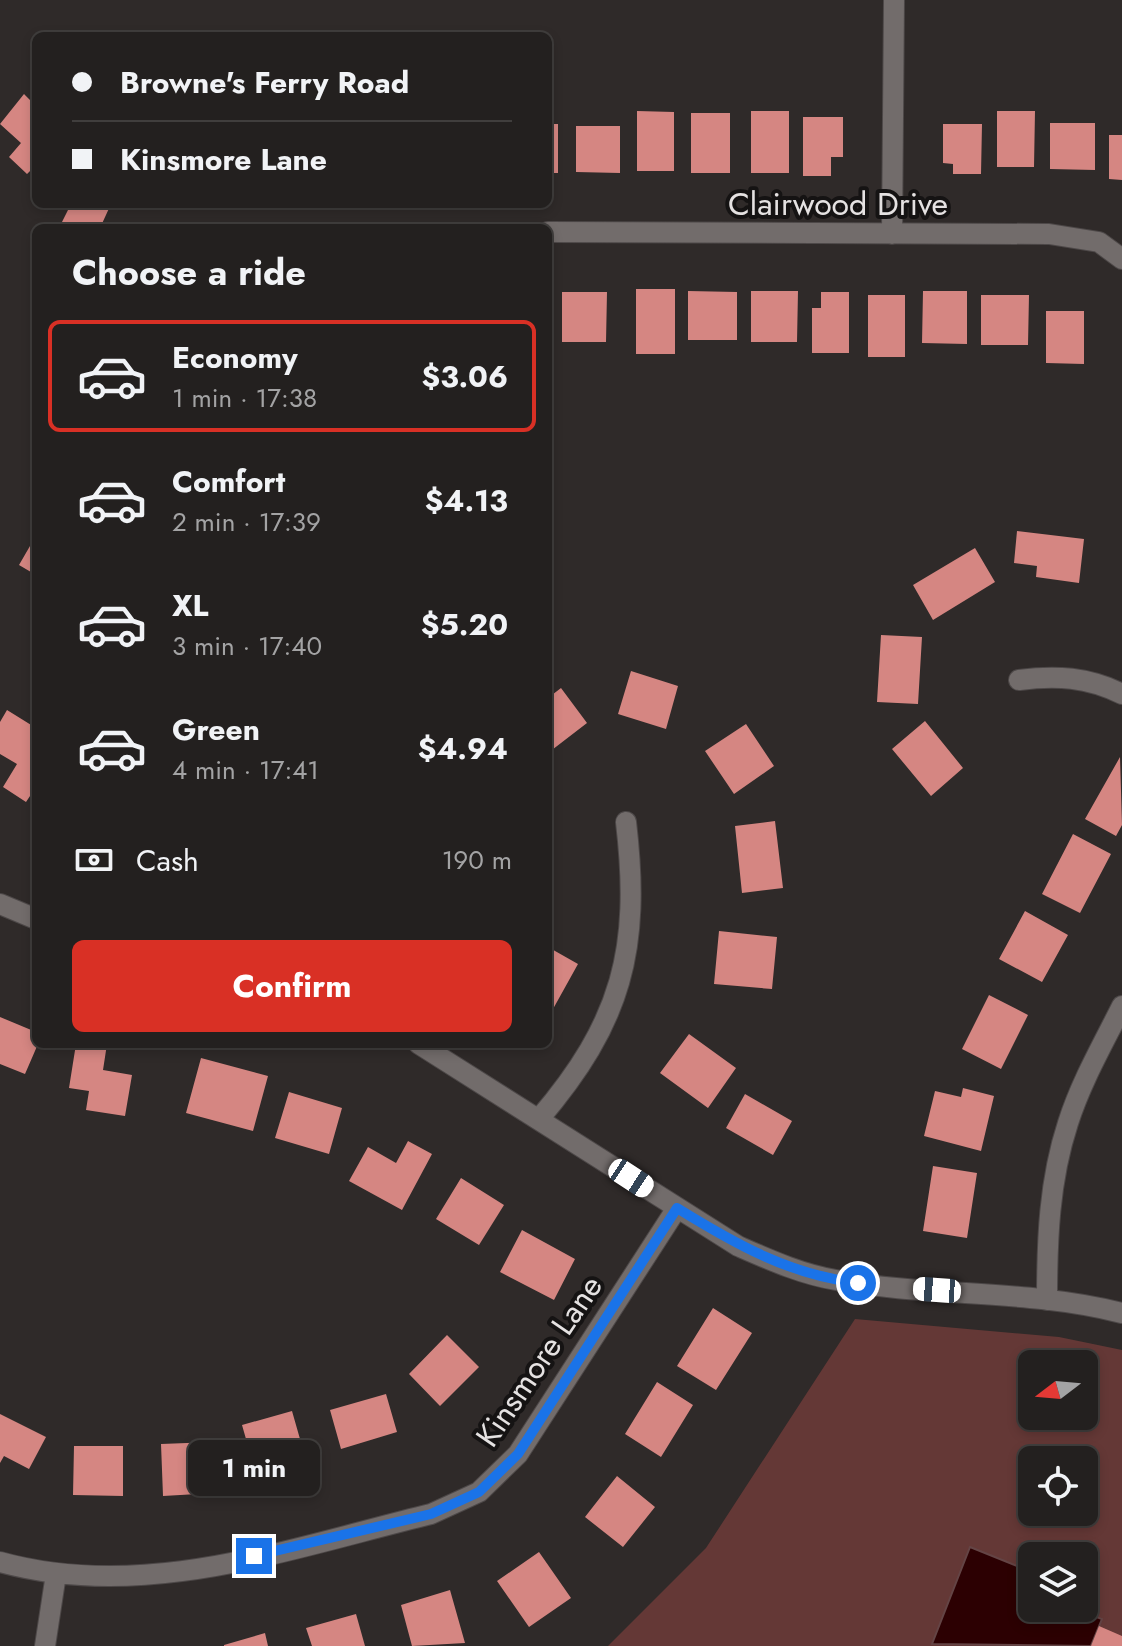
<!DOCTYPE html>
<meta charset="utf-8">
<style>
:root{--surface:#23201f;--page:#2f2d2c;--text:#f1f3f6;--muted:#a3a3a4;--line:#403e3d;--accent:#d93025}
body{margin:0;font-family:Jost,sans-serif;background:var(--page);color:var(--text);height:100vh;display:flex;flex-direction:column;font-size:30px;white-space:nowrap}
*{box-sizing:border-box;margin:0}
p{font-size:26px;color:var(--muted)}
.icon{flex:none;width:44px;height:44px;fill:none;stroke:currentColor;stroke-width:2;stroke-linecap:round;stroke-linejoin:round}
.map{position:relative;flex:1;overflow:hidden}
.details{position:absolute;left:32px;top:224px;width:520px;height:824px;display:flex;flex-direction:column;background:var(--surface);border-radius:12px;box-shadow:0 4px 12px #0003,0 0 0 2px var(--line)}
.details>*{flex:none}
.banner{position:absolute;left:32px;top:32px;width:520px;height:176px;border-radius:12px;box-shadow:0 4px 12px #0003,0 0 0 2px var(--line);display:grid;align-content:center;height:176px;padding:0 40px;background:var(--surface)}
.needle{width:52px;rotate:254deg}
.controls{position:absolute;left:1018px;top:1350px;display:grid;gap:16px}
.controls a{display:grid;place-items:center;width:80px;height:80px;border-radius:12px;background:var(--surface);box-shadow:0 4px 12px #0003,0 0 0 2px var(--line);font-size:40px}
.end{position:absolute;width:36px;height:36px;margin:-18px;border:10px solid #1a73e8;background:#fff;box-shadow:0 0 0 4px #fff}
.from{border-radius:50%}
.bubble{position:absolute;height:56px;border-radius:12px;background:var(--surface);box-shadow:0 4px 12px #0003,0 0 0 2px var(--line);font-size:26px;font-weight:700;line-height:56px;text-align:center}
.car{position:absolute;width:24px;height:48px;margin:-24px -12px;border-radius:10px;box-shadow:0 0 6px 2px #0007;background:linear-gradient(#fff 24%,#345 0 40%,#fff 0 76%,#345 0 86%,#fff 0)}
.banner b{display:flex;align-items:center;gap:28px;height:76px;font-size:30px}
.banner b+b{border-top:2px solid var(--line)}
.banner i{width:20px;height:20px;background:var(--text)}
ul{padding:0;list-style:none}
li{display:flex;align-items:center;gap:24px;height:112px;margin:0 16px 12px;padding:0 24px;border:4px solid transparent;border-radius:12px}
li div{flex:1}
li b{display:block;font-size:30px}
li em{font-style:normal;font-weight:700}
li.current{border-color:var(--accent)}
li>.icon{width:72px;height:72px;stroke-width:1.5}
h2{padding:0 40px;font-size:36px;line-height:96px}
.pay{display:flex;align-items:center;gap:20px;height:88px;padding:0 40px;font-size:30px}
.pay p{margin-inline-start:auto}
.button{display:flex;gap:16px;margin-top:auto;padding:16px 40px}
.button a{flex:1;height:92px;border-radius:12px;background:var(--accent);color:#fff;font-size:32px;font-weight:700;line-height:92px;text-align:center}
.map>svg:first-child{display:block}
</style>
<div class="map">
<svg width="1122" height="1646" viewBox="0 0 1122 1646">
<rect width="100%" height="100%" fill="#2f2a29"/>
<path fill="#643836" fill-rule="evenodd" d="M855,1319L1059,1337L1122,1350V1646H608L706,1548ZM1032,1364H1084V1416H1032ZM1032,1460H1084V1512H1032ZM1032,1556H1084V1608H1032Z"/>
<path fill="#2c0002" stroke="#644445" stroke-width="2" d="M970,1547L1032,1572V1608H1084V1593L1091,1596L1085,1613L1102,1619L1091,1646L932,1644Z"/>
<path fill="#d58682" d="M24,94L36,106V165L27,174L9,157L21,143L0,124Z
M637,111L674,112V171H637Z
M751,111H789V173H751Z
M997,111H1035L1034,167H997Z
M691,113H730V173H691Z
M803,117H843V157H831V176H803Z
M1050,123H1095V170L1050,169Z
M548,124H558V173H548Z
M943,124H982L981,174H953V164L943,163Z
M576,126H620V173L576,172Z
M1109,135H1122V180L1109,179Z
M71,204H111L100,228H70L61,224Z
M636,289H675V354H636Z
M688,291L737,292V340H688Z
M751,291H798L797,342H751Z
M923,291H967V344L922,343Z
M562,292H607L606,342H562Z
M821,292H849V353H812V308H821Z
M868,295H905V357H868Z
M981,295H1029L1028,345H981Z
M1046,311H1084V364L1046,363Z
M1017,531L1084,539L1079,583L1036,577L1037,566L1014,563Z
M30,546L36,549V575L19,565Z
M975,548L995,582L933,620L913,585Z
M881,635L922,637L918,704L877,702Z
M631,671L678,686L666,729L618,714Z
M561,688L587,723L548,753V698Z
M7,710L36,728V787L26,802L3,787L17,764L0,754V722Z
M925,721L963,768L931,796L892,749Z
M746,724L774,766L734,794L705,751Z
M1120,757L1122,825L1116,836L1085,819Z
M775,821L783,888L742,893L735,826Z
M1073,834L1111,854L1080,913L1042,894Z
M1025,911L1068,935L1042,982L999,959Z
M719,931L777,937L772,989L714,984Z
M548,947L578,964L548,1018Z
M989,995L1028,1015L1001,1069L962,1049Z
M0,1017L36,1032L38,1044L25,1074L0,1064Z
M689,1034L736,1068L708,1108L660,1073Z
M76,1044H107L103,1070L132,1075L125,1116L86,1110L89,1091L69,1088Z
M201,1058L268,1076L253,1131L186,1113Z
M963,1088L994,1096L981,1151L924,1136L935,1091L961,1097Z
M289,1092L342,1108L329,1154L275,1138Z
M745,1094L792,1121L773,1155L726,1128Z
M408,1141L432,1154L402,1210L349,1181L368,1147L396,1163Z
M933,1166L977,1173L967,1238L923,1231Z
M461,1178L504,1205L479,1245L436,1219Z
M522,1230L575,1259L554,1300L500,1272Z
M713,1308L752,1333L716,1390L677,1366Z
M447,1335L479,1367L440,1406L409,1374Z
M657,1382L693,1405L661,1457L625,1434Z
M386,1394L397,1432L341,1449L330,1410Z
M292,1411L304,1453L254,1467L242,1425Z
M0,1414L46,1437L29,1469L4,1456L0,1463Z
M213,1442L215,1493L163,1496L161,1444Z
M74,1446H123V1496L73,1495Z
M617,1476L655,1507L623,1547L585,1517Z
M539,1552L571,1598L529,1627L497,1581Z
M450,1590L465,1643L412,1646L401,1605Z
M356,1614L365,1646H312L306,1628Z
M1099,1626L1122,1636V1646H1091Z
M265,1633L268,1646H224V1645Z"/>
<g fill="none" stroke-linecap="round" stroke-linejoin="round">
<g stroke="#4d4848" stroke-width="22">
<path id="street" d="M548,232L1049,234L1099,242L1122,259
M892,234L894,0
M1019,680C1056,675 1088,677 1122,694
M0,904L36,919
M419,1044L738,1246C770,1260 801,1274 836,1280C930,1297 1028,1289 1122,1313
M539,1119C622,1022 641,949 626,822
M1047,1300C1047,1240 1049,1181 1068,1123C1081,1082 1103,1044 1122,1006
M0,1562C144,1602 291,1548 431,1514L479,1492L518,1454L677,1208
M45,1646L56,1574"/>
</g>
<use href="#street" stroke="#726c6b" stroke-width="20"/>
</g>
<g fill="none" stroke-linecap="round" stroke-linejoin="round">
<path stroke="#1a73e8" stroke-width="10" d="M254,1556L431,1514L479,1492L518,1454L677,1208C735,1244 790,1275 858,1283"/>
</g>
<g text-anchor="middle" stroke-width="8" stroke-linejoin="round" paint-order="stroke">
<g font-size="32" fill="#e5e2e2" stroke="#151313">
<text x="838" y="215">Clairwood Drive</text>
<text transform="translate(539 1361) rotate(-56)" y="11">Kinsmore Lane</text>
</g>
</g>
</svg>
<div class="controls">
<a><svg class="needle" viewBox="-14 -14 28 28"><path d="M0-13l5 13h-10z" fill="#e53935"/><path d="M0 13l5-13h-10z" fill="#a3a3a4"/></svg></a>
<a><svg class="icon" aria-label="locate" viewBox="0 0 24 24"><circle cx="12" cy="12" r="6"/><path d="M12 2v4M12 18v4M2 12h4M18 12h4"/></svg></a>
<a><svg class="icon" aria-label="layers" viewBox="0 0 24 24"><path d="M12 4l9 5-9 5-9-5zM3 14l9 5 9-5"/></svg></a>
</div>
<i class="end from" style="left:858px;top:1283px"></i>
<i class="end" style="left:254px;top:1556px"></i>
<div class="bubble" style="left:188px;top:1440px;width:132px">1 min</div>
<i class="car" style="left:631px;top:1178px;rotate:123deg"></i>
<i class="car" style="left:937px;top:1290px;rotate:274deg"></i>
<div class="banner">
<b><i class="from"></i>Browne's Ferry Road</b>
<b><i></i>Kinsmore Lane</b>
</div>
<section class="details">
<h2>Choose a ride</h2>
<ul>
<li class="current"><svg class="icon" aria-label="car" viewBox="0 0 24 24"><path d="M5 17H2v-5l4-1 3-4h7l3 4 3 1v5h-3M9 17h6M6 11h13"/><circle cx="7" cy="17" r="2"/><circle cx="17" cy="17" r="2"/></svg><div><b>Economy</b><p>1 min · 17:38</p></div><em>$3.06</em></li>
<li><svg class="icon" aria-label="car" viewBox="0 0 24 24"><path d="M5 17H2v-5l4-1 3-4h7l3 4 3 1v5h-3M9 17h6M6 11h13"/><circle cx="7" cy="17" r="2"/><circle cx="17" cy="17" r="2"/></svg><div><b>Comfort</b><p>2 min · 17:39</p></div><em>$4.13</em></li>
<li><svg class="icon" aria-label="car" viewBox="0 0 24 24"><path d="M5 17H2v-5l4-1 3-4h7l3 4 3 1v5h-3M9 17h6M6 11h13"/><circle cx="7" cy="17" r="2"/><circle cx="17" cy="17" r="2"/></svg><div><b>XL</b><p>3 min · 17:40</p></div><em>$5.20</em></li>
<li><svg class="icon" aria-label="car" viewBox="0 0 24 24"><path d="M5 17H2v-5l4-1 3-4h7l3 4 3 1v5h-3M9 17h6M6 11h13"/><circle cx="7" cy="17" r="2"/><circle cx="17" cy="17" r="2"/></svg><div><b>Green</b><p>4 min · 17:41</p></div><em>$4.94</em></li>
</ul>
<div class="pay"><svg class="icon" aria-label="cash" viewBox="0 0 24 24"><path d="M3 7h18v10H3z"/><circle cx="12" cy="12" r="2"/></svg>Cash<p>190 m</p></div>
<div class="button"><a>Confirm</a></div>
</section>
</div>
